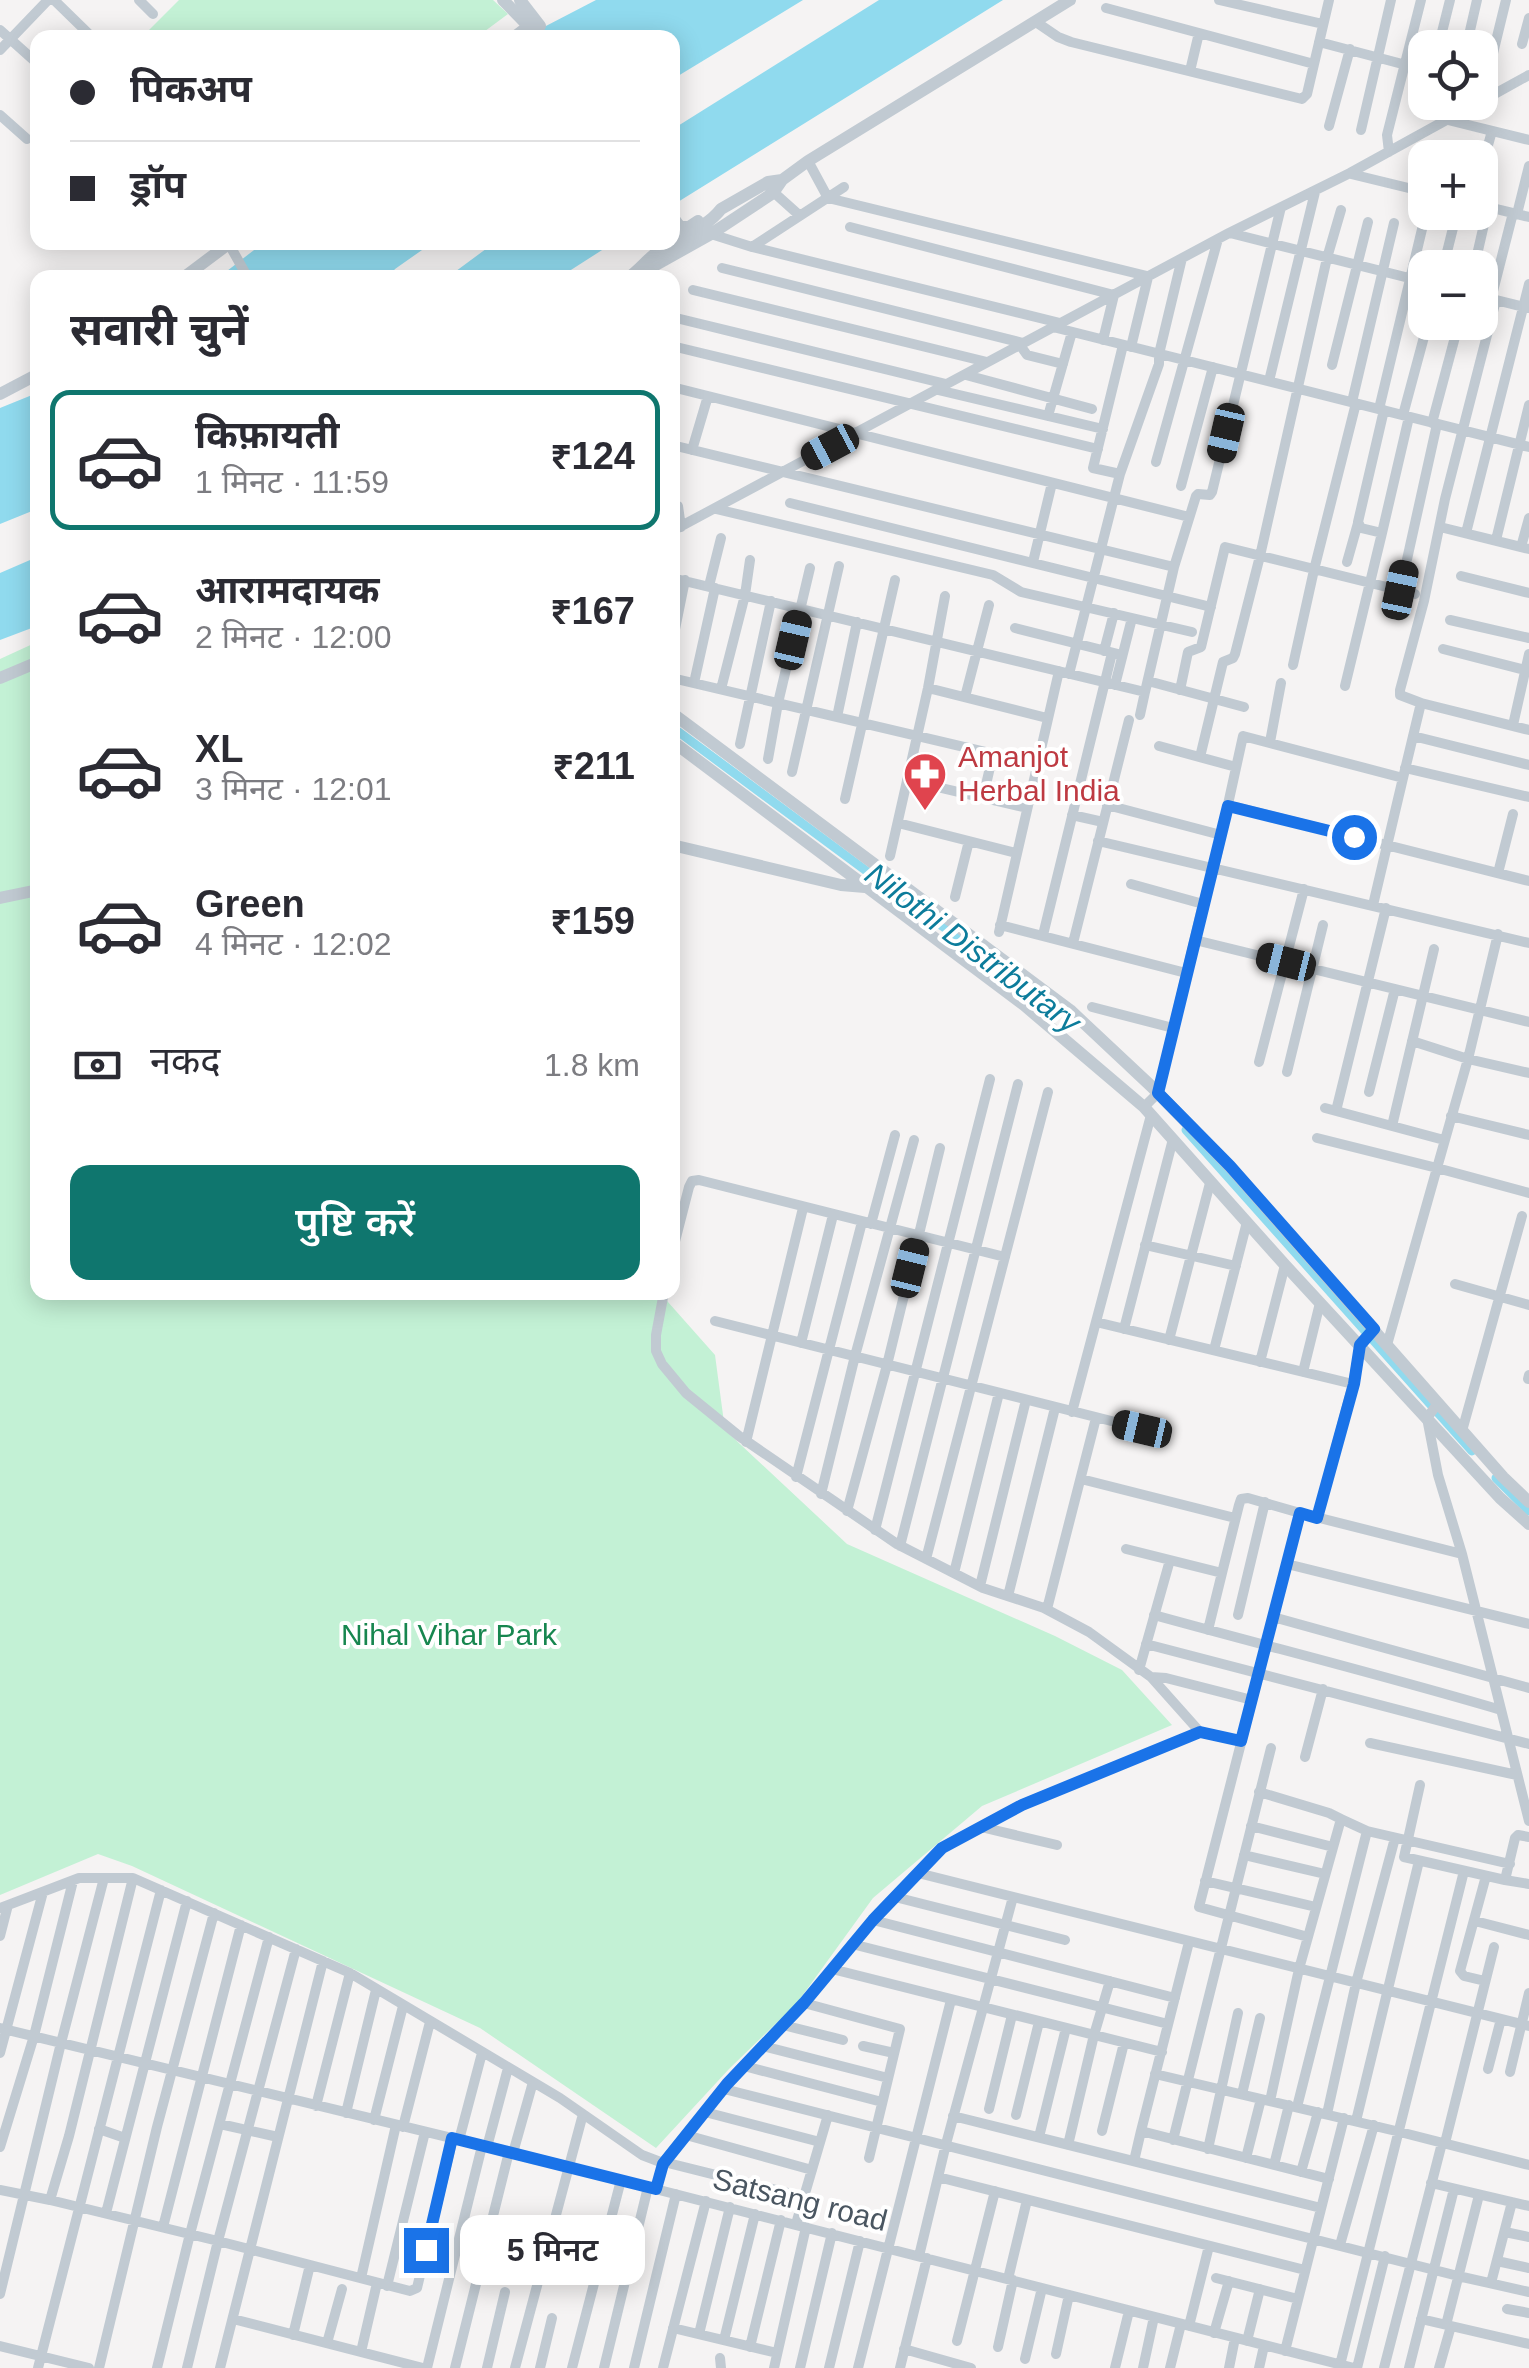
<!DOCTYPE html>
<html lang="hi">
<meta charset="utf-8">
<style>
:root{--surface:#fff;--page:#f2f2f3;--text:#2b2b33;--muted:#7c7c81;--line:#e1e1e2;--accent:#0f766e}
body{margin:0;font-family:Helvetica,"Noto Sans Devanagari",sans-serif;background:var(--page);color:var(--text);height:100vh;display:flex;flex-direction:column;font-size:38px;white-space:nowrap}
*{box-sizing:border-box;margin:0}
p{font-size:32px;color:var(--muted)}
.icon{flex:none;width:55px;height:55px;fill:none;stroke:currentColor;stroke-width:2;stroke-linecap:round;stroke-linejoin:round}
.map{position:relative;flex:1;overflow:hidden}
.drawer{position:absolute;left:30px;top:270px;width:650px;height:1030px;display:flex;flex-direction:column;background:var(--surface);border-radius:20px;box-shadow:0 5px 25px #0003}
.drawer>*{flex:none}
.guide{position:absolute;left:30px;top:30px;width:650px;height:220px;border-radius:20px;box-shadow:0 5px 25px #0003;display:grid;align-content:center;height:220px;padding:0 40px;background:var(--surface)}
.controls{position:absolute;left:1408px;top:30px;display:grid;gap:20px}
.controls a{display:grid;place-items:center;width:90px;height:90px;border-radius:20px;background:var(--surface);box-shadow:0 5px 25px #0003;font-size:50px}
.end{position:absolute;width:45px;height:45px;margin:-22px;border:12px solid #1a73e8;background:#fff;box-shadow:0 0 0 5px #fff}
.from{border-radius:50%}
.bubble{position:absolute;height:70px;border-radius:20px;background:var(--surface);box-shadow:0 5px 25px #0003;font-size:32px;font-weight:600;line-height:70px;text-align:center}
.car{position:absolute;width:30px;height:60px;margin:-30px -15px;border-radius:12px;box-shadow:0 0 8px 2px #0007;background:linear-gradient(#222 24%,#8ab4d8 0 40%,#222 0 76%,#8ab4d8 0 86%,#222 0)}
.guide b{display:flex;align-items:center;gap:35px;height:95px;font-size:38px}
.guide b+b{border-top:2px solid var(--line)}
.guide i{width:25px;height:25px;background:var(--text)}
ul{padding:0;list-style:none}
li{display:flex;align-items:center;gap:30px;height:140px;margin:0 20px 15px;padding:0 20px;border:5px solid transparent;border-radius:20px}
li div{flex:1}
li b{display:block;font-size:38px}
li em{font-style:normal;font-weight:600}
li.selected{border-color:var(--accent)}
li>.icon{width:90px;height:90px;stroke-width:1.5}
h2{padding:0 40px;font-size:45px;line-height:120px}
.pay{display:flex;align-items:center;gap:25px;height:110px;padding:0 40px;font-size:38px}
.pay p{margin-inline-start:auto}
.cta{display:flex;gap:20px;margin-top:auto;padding:20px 40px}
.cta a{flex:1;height:115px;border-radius:20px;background:var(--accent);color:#fff;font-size:40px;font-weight:600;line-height:115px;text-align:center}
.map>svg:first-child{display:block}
</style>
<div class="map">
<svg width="1529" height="2368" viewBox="0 0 1529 2368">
<rect width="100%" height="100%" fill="#f5f3f3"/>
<path fill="#c3f1d5" d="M179,0H493L508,14L477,37L141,38Z
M37,642L38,1292L660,1293L715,1355L725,1430L847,1544L1055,1636L1122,1670L1172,1725L982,1806L873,1898L797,2003L729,2069L656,2148L480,2028L132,1866L98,1854L0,1895V659Z"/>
<path fill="#90daee" d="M596,0H803L673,79L672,38H530L544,27Z
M879,0H1003L673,205V129Z
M263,243H432L395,269L389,277L218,278Z
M494,243V242L613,243L560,277H448Z
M37,393V509L0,524V408Z
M37,557V626L0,640V573Z"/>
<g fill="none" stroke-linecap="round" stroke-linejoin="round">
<path stroke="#90daee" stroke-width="9" d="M672,727L915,907L1015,977
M1186,1130L1472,1451
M1496,1478L1529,1511"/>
<path stroke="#c1cad2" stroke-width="10" d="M54,0L93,38
M139,0L153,14
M1219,0L1323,24
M1106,8L1314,64
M1036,22L1058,37L1071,42L1302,99L1307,94L1329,0
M0,30L38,64
M1319,42L1425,70
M1522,44L1529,18
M1438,48L1450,0
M1466,48L1477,0
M0,50L48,0
M1190,71L1199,33
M1485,86L1506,0
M1480,102L1529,75
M0,115L27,139
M1448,120L1529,140
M1329,126L1350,49
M1361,130L1391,0
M1389,152L1387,135L1421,0
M1485,156L1492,131
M808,161L828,198L1147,276
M1480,171L1482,164
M1351,174L1425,192
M770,189L799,215
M1480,205L1529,217
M1517,214L1529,166
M850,227L1114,295L1103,340
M1230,233L1425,282
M711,234L752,247L1060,323
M229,244L248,278
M752,247L844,187
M722,268L1023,343
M1443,268L1457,212
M1474,268L1488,207
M693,290L987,362
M1480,296L1528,308
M1491,299L1513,213
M672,317L946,384
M1053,327L1529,447
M1020,345L1027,355L1063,364
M672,346L1098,449
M1131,347L1148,277
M1332,365L1368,222
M966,375L1092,409
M1269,381L1315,192
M672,387L1189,517
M938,390L1103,429
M1352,402L1394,223
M1379,409L1423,225
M1403,415L1428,322
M1048,416L1072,332
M1432,423L1459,322
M672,445L1174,567L1145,692L672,578
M692,450L708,396
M1156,462L1218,239
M1120,474L1093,468L1123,345
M1181,486L1213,367
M790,503L1211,607
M672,504L678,506L681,527
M716,509L993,575L1021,592L1192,632
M1440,527L1529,549
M672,531L1229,233L1350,173L1479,102
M1382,533L1409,417
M1466,533L1529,284
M1496,540L1529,405
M1521,547L1529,518
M1033,562L1052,483
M1347,562L1358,523
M1174,567L1196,496L1198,494L1210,495L1212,492L1281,207
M1461,576L1529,593
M709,586L721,538
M1400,591L1437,424
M1450,620L1529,638
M1015,628L1122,655
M672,644L685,580
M1443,649L1529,671
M1104,651L1114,613
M1293,665L1314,570L1356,403
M1069,674L1120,474L1159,364V354L1182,258
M672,678L1036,764
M1148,681L1244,707
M694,683L715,588
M1115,685L1132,618
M1345,686L1382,533L1361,528L1358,522L1384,410
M928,688L1047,718
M721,689L745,595L750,560
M1180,690L1188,652L1201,647L1225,547L1415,594
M965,697L989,605
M1421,703L1400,695V690L1424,601L1445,499L1496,300
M1140,715L1145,692
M837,717L857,622
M1513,725L1529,654
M1413,736L1529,765
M1270,742L1281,683
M740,744L771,601
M1159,746L1236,767
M1200,757L1223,662L1233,658L1235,654L1260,556L1327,258L1341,210
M768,759L778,703L810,568
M1405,768L1529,797
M792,772L839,566
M907,780L1027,808
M983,798L993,754
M845,799L895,580
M1107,805L1221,835
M1228,805L1529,881
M1072,815L1103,822
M898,823L1016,853
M1098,841L1529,943
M890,856L928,688L945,596
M1498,873L1513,814
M1131,884L1203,904
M955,897L969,841
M1373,905L1403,778
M1000,925L1186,973
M999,932L1059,671
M1043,935L1112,653
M1195,940L1529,1022
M1073,943L1129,720
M1092,1007L1173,1028
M1412,1041L1468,1059L1529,1073
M1259,1062L1304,889
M1287,1072L1323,925
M1369,1092L1395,989
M1144,1107L1158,1093L1203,904L1214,868L1243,736L1403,778L1421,703L1529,730
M1325,1108L1444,1140
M1336,1111L1386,908
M1451,1116L1529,1135
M1392,1126L1434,949
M1317,1138L1437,1168L1468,1059L1498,934
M871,1224L895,1135
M1145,1245L1236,1266
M672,1253L689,1187L692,1181L699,1180L1005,1257
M1455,1284L1529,1305
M664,1292L656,1335V1351L662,1364L686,1393L739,1436L897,1544L983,1588L1044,1608L1089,1632L1151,1677L1200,1732
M715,1321L1143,1429
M1096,1322L1353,1384
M1124,1329L1173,1139
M1169,1340L1210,1183
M801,1343L833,1215
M1387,1345L1437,1168L1529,1193
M1214,1350L1247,1222
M1260,1362L1285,1265
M1303,1372L1320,1303
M1528,1379L1529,1375
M1438,1403L1427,1418L1438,1475L1462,1554L1529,1821
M1072,1412L1151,1115
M1462,1431L1522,1216
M746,1442L803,1208
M796,1477L862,1222
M1081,1479L1235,1518
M821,1494L855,1356L914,1140
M847,1511L887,1365L940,1148
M1300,1513L1199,1907L1308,1937
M1317,1518L1353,1384L1360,1345L1374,1329
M875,1530L990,1079
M900,1546L1018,1084
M1126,1549L1222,1573L1239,1505L1241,1499L1248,1498L1300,1513L1462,1554
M926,1559L1048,1092
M1287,1564L1529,1624
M954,1573L999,1393
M980,1586L1026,1400
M1008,1596L1055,1408
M1047,1609L1096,1418
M1154,1615C1270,1647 1386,1676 1501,1710
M1238,1615L1265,1502
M1273,1617L1529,1688
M1208,1630L1222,1573
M1146,1644L1529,1744
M1139,1670L1170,1560
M1151,1677L1166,1678L1252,1700
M1370,1743L1517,1775
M1305,1757L1323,1689
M1420,1785L1404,1857L1505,1880L1515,1838L1518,1835L1529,1837
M1259,1792L1329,1813L1341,1819L1299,1969L1270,2101
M1341,1819L1367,1831L1510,1864
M1251,1826L1333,1847
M981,1827L1057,1845
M1244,1855L1325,1874
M918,1873L1529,2026
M1505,1880L1529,1884
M1205,1881L1316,1907
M895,1897L1065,1940
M0,1908L79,1878H133L350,1973L560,2098L642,2155L663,2163L727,2084L804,2003L873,1920L943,1847L1021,1805L1200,1732L1241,1741
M873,1920L1175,1998
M1475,1921L1529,1935
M0,1936L8,1905
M1189,1942L1141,2131L1329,2179
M852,1944L1168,2024
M832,1969L1162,2052
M1485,1981L1464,1976L1460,1971L1486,1876
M804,2003L900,2029L869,2158
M783,2025L843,2040
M0,2028L550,2162L1354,2368
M763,2046L888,2078
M863,2046L894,2053
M0,2053L43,1892
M744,2066L882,2102
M1488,2069L1501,2019
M1510,2072L1529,1993
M1155,2074L1400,2132L1529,2165
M724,2089L1458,2276L1529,2292
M1242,2094L1260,2018
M316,2106L350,1973
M1297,2107L1367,1831
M989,2109L1012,2015
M705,2112L820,2142
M346,2113L376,1990
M1327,2114L1356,1983L1395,1838
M1016,2115L1039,2022
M953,2116L1321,2208
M374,2120L403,2006
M1356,2121L1419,1861
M220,2124L278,2137
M403,2127L430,2022
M99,2129L125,2138
M1102,2131L1124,2043
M686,2135L812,2170
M1039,2137L1066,2028
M459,2140L482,2053
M1173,2140L1271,1748
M1445,2143L1494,1947
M1068,2145L1094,2035L1110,1981
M0,2147L34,2036L73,1881
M487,2147L508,2068
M1208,2149L1238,2013
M513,2153L533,2082
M1246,2158L1261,2099
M1134,2161L1141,2131
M664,2162L804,2197
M1274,2165L1289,2105
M1301,2172L1318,2112
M938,2177L1305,2270
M1431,2183L1529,2206
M0,2190L50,2200L218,2241L410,2291L417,2288L453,2138
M50,2200L69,2136L133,1878
M106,2213L187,1901
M796,2224L828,2115
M163,2227L241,1925
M1505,2232L1529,2237
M1340,2245L1374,2125
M919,2256L946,2144L1013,1897
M1497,2261L1529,2268
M361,2278L396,2125
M1216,2278L1298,2299
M1008,2279L1027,2200
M1491,2283L1512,2202
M387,2286L425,2132
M0,2294L61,2043L104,1878
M1507,2309L1529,2313
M233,2319L423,2368
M1421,2319L1529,2344
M1446,2325L1479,2195
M1189,2326L1209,2246
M673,2328L777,2353
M1214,2333L1229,2281
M699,2334L730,2207
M293,2335L310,2265
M724,2340L755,2214
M957,2341L995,2191
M1247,2341L1260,2289
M327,2343L342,2289
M0,2346L89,2368
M750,2347L781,2220
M998,2347L1013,2280
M904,2349L971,2368
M1285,2351L1344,2118
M361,2352L377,2283
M1056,2354L1069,2295
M720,2358L721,2368
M1025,2359L1042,2288
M1340,2365L1464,1871
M38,2368L161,1890
M99,2368L157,2127L214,1913
M157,2368L190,2234L269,1937
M187,2368L218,2241L296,1949
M220,2368L323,1961
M427,2368L482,2146
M455,2368L509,2152
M487,2368L505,2292
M515,2368L583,2114
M540,2368L552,2318
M572,2368L621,2180
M604,2368L648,2187
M634,2368L676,2194
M663,2368L706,2201
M774,2368L806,2227
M800,2368L832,2233
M829,2368L860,2241
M858,2368L951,2000
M900,2368L927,2258
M1115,2368L1129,2311
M1143,2368L1154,2317
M1170,2368L1181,2324
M1229,2368L1235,2338
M1259,2368L1264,2346
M1357,2368L1385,2256
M1384,2368L1442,2143
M1409,2368L1454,2189
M1439,2368L1451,2326"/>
<path stroke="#c1cad2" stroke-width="12" d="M503,0L540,38
M520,0L540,26
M513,38L534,22
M672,216L680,227H689L698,221
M641,268L652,267L711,234L773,193L782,180L808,161L1070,0
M183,278L231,242
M628,278C642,268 651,254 666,246C685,234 707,227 721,209L768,182L782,180
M0,394L38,374
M0,678L38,662
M672,713L1070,1010L1151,1086L1230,1167L1503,1477L1529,1502
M672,741L1024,1005L1144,1107L1285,1265L1500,1498L1529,1524
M672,845L841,885L865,887
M0,898L38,890"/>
</g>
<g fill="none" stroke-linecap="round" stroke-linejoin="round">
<path stroke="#1a73e8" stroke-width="12" d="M426,2250L452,2138L656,2189L663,2164L727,2084L804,2003L873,1920L942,1848L1022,1805L1200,1732L1241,1741L1300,1513L1317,1518L1354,1384L1360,1345L1374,1329L1230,1166L1158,1093L1228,806L1354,837"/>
</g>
<defs>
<g id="pharmacy-pin" transform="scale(2.25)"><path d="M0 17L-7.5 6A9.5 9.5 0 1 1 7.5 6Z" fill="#e0444e" stroke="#fff"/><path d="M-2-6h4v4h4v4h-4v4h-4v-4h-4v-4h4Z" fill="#fff"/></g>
</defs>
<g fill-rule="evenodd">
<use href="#pharmacy-pin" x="925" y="774"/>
</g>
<g text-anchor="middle" stroke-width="8" stroke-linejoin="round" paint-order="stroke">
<g font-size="30" fill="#be3a42" stroke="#fff" text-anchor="start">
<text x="958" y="767">Amanjot<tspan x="958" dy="34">Herbal India</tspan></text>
</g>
<g font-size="30" fill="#17864f" stroke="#fff">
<text x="449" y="1645">Nihal Vihar Park</text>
</g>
<g font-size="30" fill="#4a5661" stroke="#fff">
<text transform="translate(800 2200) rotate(14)" y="10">Satsang road</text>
</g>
<g font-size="32" font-style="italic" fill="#0c7c9b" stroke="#fff">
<text transform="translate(973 948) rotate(37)" y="11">Nilothi Distributary</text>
</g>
</g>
</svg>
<div class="controls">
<a><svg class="icon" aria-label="locate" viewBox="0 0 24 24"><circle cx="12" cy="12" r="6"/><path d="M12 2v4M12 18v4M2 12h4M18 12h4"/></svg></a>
<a>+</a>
<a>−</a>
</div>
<i class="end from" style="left:1354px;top:837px"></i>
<i class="end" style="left:426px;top:2250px"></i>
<div class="bubble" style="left:460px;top:2215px;width:185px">5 मिनट</div>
<i class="car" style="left:1226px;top:433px;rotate:193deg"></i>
<i class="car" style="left:830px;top:447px;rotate:242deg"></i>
<i class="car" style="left:1400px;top:590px;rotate:12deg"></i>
<i class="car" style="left:793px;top:640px;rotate:13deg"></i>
<i class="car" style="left:1286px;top:962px;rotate:284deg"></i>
<i class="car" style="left:910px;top:1268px;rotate:14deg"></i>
<i class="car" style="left:1142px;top:1429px;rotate:283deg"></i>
<div class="guide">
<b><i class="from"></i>पिकअप</b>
<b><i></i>ड्रॉप</b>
</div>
<section class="drawer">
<h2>सवारी चुनें</h2>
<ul>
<li class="selected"><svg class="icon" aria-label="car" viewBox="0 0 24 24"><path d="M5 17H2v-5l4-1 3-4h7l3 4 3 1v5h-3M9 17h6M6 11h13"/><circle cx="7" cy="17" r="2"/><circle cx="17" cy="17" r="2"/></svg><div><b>किफ़ायती</b><p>1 मिनट · 11:59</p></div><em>₹124</em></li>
<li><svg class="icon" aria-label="car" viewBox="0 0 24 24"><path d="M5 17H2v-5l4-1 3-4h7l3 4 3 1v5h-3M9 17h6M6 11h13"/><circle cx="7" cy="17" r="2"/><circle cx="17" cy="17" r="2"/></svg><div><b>आरामदायक</b><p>2 मिनट · 12:00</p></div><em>₹167</em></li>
<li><svg class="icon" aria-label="car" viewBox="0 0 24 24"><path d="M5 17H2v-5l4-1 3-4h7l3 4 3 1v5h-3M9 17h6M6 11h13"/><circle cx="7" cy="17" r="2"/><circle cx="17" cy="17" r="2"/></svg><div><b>XL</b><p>3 मिनट · 12:01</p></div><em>₹211</em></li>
<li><svg class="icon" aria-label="car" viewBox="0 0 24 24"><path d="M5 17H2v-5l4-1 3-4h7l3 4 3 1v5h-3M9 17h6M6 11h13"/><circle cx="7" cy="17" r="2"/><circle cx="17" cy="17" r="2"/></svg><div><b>Green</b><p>4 मिनट · 12:02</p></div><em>₹159</em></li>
</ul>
<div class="pay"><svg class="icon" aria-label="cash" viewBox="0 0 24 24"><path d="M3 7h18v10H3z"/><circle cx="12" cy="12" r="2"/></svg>नकद<p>1.8 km</p></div>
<div class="cta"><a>पुष्टि करें</a></div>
</section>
</div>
